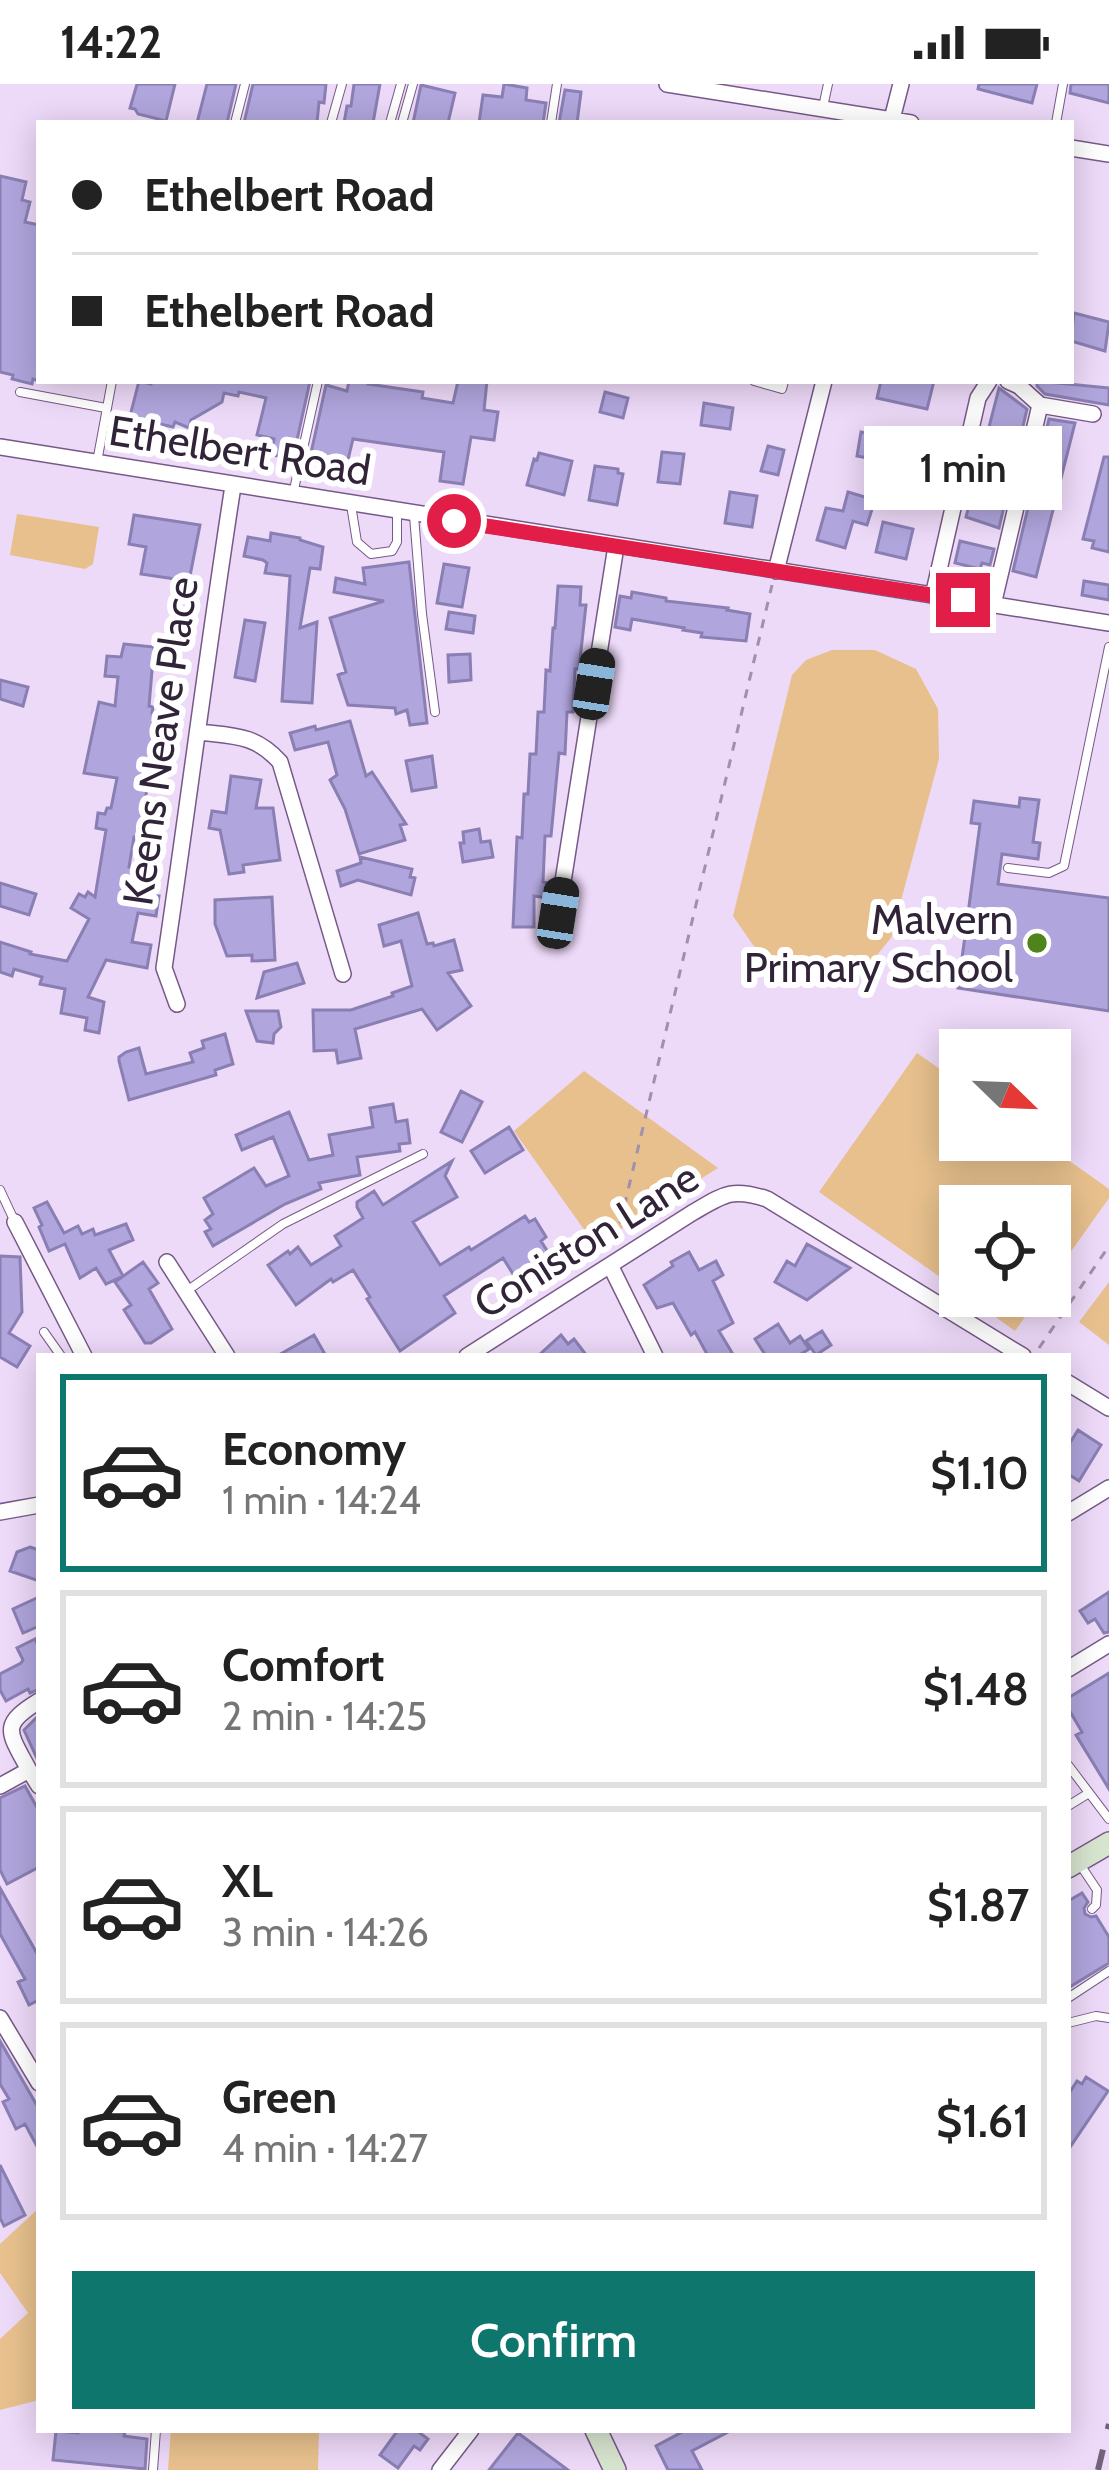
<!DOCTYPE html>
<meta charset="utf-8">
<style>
:root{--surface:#fff;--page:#f6f6f6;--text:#222;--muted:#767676;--line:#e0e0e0;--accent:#0f766e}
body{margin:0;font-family:Cabin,sans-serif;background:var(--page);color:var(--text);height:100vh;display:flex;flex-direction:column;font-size:45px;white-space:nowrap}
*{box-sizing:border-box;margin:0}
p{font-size:39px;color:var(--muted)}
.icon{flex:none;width:66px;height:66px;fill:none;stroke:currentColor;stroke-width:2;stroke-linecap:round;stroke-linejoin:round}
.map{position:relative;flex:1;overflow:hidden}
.sheet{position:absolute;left:36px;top:1269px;width:1035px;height:1080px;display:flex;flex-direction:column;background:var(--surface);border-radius:0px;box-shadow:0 6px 30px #0003}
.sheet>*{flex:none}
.hud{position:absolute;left:36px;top:36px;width:1038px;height:264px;border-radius:0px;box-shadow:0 6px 30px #0003;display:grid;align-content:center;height:264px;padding:0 36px;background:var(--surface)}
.needle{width:78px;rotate:113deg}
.controls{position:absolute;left:939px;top:945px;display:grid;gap:24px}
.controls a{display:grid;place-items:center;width:132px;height:132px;border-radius:0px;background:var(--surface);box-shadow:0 6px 30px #0003;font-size:60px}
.end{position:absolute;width:54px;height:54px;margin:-27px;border:15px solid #e11d48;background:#fff;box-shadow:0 0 0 6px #fff}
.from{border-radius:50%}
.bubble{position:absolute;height:84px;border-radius:0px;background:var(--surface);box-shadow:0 6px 30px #0003;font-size:39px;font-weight:600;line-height:84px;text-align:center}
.car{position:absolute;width:36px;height:72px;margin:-36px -18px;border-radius:15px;box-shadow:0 0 9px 3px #0007;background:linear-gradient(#222 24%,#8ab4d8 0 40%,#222 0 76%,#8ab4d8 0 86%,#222 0)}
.hud b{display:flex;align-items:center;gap:42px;height:114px;font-size:45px}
.hud b+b{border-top:3px solid var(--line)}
.hud i{width:30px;height:30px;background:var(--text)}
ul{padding:21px 0 0;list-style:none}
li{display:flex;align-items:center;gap:36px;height:198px;margin:0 24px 18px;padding:0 12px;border:6px solid var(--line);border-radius:0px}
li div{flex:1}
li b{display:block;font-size:45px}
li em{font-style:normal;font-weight:600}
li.on{border-color:var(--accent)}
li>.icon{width:108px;height:108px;stroke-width:1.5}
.primary-button{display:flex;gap:24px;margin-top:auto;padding:24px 36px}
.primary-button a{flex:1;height:138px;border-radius:0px;background:var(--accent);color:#fff;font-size:48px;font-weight:600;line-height:138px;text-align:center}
.status{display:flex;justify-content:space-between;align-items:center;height:84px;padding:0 60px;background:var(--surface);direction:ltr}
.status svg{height:33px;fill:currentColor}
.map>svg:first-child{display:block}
</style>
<div class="status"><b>14:22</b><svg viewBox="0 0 49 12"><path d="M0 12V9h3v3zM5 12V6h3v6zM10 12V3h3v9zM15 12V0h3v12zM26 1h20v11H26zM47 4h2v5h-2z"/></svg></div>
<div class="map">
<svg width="1109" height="2386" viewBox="0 0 1109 2386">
<rect width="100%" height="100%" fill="#edd9f8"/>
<path fill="#e7c08d" d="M17,430L99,443L93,480L85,485L10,471Z
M832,566H875L916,585L938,625L939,675L891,854L866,884L829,897L789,889L753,861L733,832L792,591L806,576Z
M917,969L960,999V1056H1040L1109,1105V1114L1050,1197V1122H960V1207L819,1108Z
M584,987L718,1084L595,1161L514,1047Z
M1109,1198V1261L1079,1238Z
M966,1212H1040L1015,1247Z
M39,2124V2316L0,2326V2255L28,2229L0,2189V2160Z
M171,2346H319L318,2386H168Z"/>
<path fill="#b0a5dc" stroke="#8a7fb3" stroke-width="3" d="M137,0H175L166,37L138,30L135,25L130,24Z
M207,0H236L227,39H197Z
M253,0H326L324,19L319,18L317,39H244Z
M354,0H380L373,39H344L347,22H351Z
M504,0L527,4L526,16L546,19L543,39H479L483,11L502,13Z
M979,0H1037L1032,19L978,5Z
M1071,0H1109V19L1070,9Z
M421,1L455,9L448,39H413Z
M565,6L581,8L577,39H559Z
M0,92L26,98L22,116L30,118L25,138L39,141V297L33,295L32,300L12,295L13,291L0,288Z
M1074,229L1109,238L1105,267L1071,257Z
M139,297L151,300L152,297H310L293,374L271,371L274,355L257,351L266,314L239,308L238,312L224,309L222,318L191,336L189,344L175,338L173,343L160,340L153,344L128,340Z
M349,297H369L368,300L423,308L422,314L453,319L458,297H487L484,326L498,328L494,356L471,353L463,400L440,397L444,368L353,355L346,384L309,378L326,301L347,307Z
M881,297H934L927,325L877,314Z
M1037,297L1109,304V321L1045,310L1037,302Z
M999,304L1027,325L999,444L966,433Z
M605,308L628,314L623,334L600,328Z
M704,319L733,324L730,345L701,341Z
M1049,335L1075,339L1036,493L1013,487Z
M861,348L882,352L878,376L857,372Z
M768,362L784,366L778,391L761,387Z
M662,368L684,370L680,400L658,398Z
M539,369L572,377L564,411L527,401L534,375L537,376Z
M1104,373H1109V468L1092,464L1094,457L1083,455Z
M595,382L618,385V389L623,390L617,421L589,416Z
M730,408L757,412L752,443L725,439Z
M848,408L875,416L867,441L853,437L845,464L817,456L826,424L843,427Z
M134,431L200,441L189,497L141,490L146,463L129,460Z
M883,438L913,445L906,475L876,468Z
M271,449L300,454V456L323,463L320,485L310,484L300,544L317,538L312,619L282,617L290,492L265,489L267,479L263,476L244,472L248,453L270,457Z
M960,457L994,465L990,481L982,479L980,485L955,479Z
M409,478L427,639L410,641L407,626L396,630L395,624L348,621L338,591L346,588L330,534L384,517L334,508L336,494L365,500L363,484Z
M444,480L469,484L462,523L437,519Z
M1084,497L1109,501V516L1082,511Z
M558,502L581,503L580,521H586L579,585H575L573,628H567L565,670L559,669L551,752H545L543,798L548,799L547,814L534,812V843H513L517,753L522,754L524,710H528L530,670H536L538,628H544L546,586L550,587L553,544H555Z
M632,508L666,514V517L728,524L727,526L750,530L746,557L701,553L702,549L683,546L684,544L632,535L630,546L615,543L620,512L631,514Z
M449,528L475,532L473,549L446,545Z
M245,536L265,539L255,597L235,593Z
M124,560L154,563L149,622L153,623L152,629L166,632L155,684L151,683L143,727L152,729L147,753H134L129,783L152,787L148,811L159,812L156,832L138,829L132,858L151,861L147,884L106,876L88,913L104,918L99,949L85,946L87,934L61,929L65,905L40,900L42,893L14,885L12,892L0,888V858L31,868L30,870L67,877L89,835L71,824L79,810L85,813L88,808L95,813L106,746L96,744L98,729L105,730L107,724H111L117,694L84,689L99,618L115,622L118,593L105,592L107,572L121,573Z
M470,570L471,596L449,598L448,571Z
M0,596L28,603L23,622L0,615Z
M350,637L366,692L372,688L406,740L400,741L405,756L359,770L345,725L330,696L337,691L328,658L295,666L290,649L315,642L316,646Z
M432,672L436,703L412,707L406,677Z
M231,692L261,696L256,724H273L280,776L243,781L244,788L229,790L220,746L209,744L212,727L226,729Z
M1020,714L1039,716L1033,758L1040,759L1038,775L1002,770L998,800L1109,814V927L958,904L980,740L971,739L974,717L1019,723Z
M479,745L481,758L490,757L493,773L463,778L460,759H464L463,748Z
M360,773L412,785L410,793L415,794L411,811L358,796L341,802L337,787L361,779Z
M0,799L36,810L29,831L0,822Z
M272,813L275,876L252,877V871L227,872L215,840V816Z
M418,829L427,860L433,859L434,862L454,856L462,886L448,889L471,922L437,946L422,925L355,945L361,974L338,979L336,966L314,967L313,926H351L393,912L392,909L412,902L401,857L384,862L379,841Z
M297,879L304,899L257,914L264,888Z
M246,927H278L281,943L274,950L273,959L257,957Z
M225,950L233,980L215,986L216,991L129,1016L119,977V973L126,968L139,964L146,990L193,978L190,969L204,964L202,957Z
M461,1007L482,1018L462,1058L441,1048Z
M393,1020L396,1038L407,1036L410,1059L399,1060L400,1067L357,1073L360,1091L319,1099L321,1105L285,1120L213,1162L205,1148L211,1145L205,1136L213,1130L204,1114L254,1084L266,1102L289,1092L273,1053L242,1066L236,1051L289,1028L309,1076L333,1071L329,1051L373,1043L370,1024Z
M509,1043L523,1066L485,1089L471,1067Z
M452,1077L445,1092L457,1113L413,1138L440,1181L469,1163L471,1166L525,1132L529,1138L535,1135L546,1153L541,1157L548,1168L513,1190L503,1174L444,1212L455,1229L400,1267L367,1215L370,1213L353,1186L333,1198L331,1195L296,1221L268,1181L288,1167L290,1170L298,1163L311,1181L341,1162L335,1152L363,1134L357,1123V1118L374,1107L383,1121Z
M47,1118L64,1149L78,1142L82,1150L93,1145L95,1151L126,1140L133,1156L109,1166L123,1192L106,1200L96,1184L80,1194L65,1160L49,1167L39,1143L42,1141L34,1124Z
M807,1160L850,1184L807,1216L775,1198L787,1177L795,1182Z
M689,1168L699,1186L716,1177L723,1191L713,1197L733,1239L719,1247L734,1272H708L695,1248L691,1251L673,1219L657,1224L644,1201L673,1182L671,1178Z
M0,1172L20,1173L22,1228L9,1249L30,1262L17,1283L0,1273Z
M143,1178L158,1199L149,1205L172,1245L151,1259H145L124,1226L131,1221L115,1198Z
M778,1240L790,1259L800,1252L809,1265L798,1272H766L755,1255Z
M822,1247L831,1261L816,1271L806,1257Z
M314,1251L326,1272H277Z
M561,1251L568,1260L574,1255L587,1272H538Z
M1078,1346L1101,1361L1079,1397L1068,1390V1362Z
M30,1463L39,1466V1497L10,1487L17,1468Z
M1109,1508V1548L1104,1549L1095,1535L1088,1539L1080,1527Z
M39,1513V1542L23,1549L13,1525Z
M35,1555L39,1563V1605L30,1609L28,1605L6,1617L0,1606V1590L21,1579L23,1576L17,1564Z
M1109,1589V1705L1076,1651L1082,1648L1068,1624V1614Z
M39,1631V1679L24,1646Z
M25,1702L39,1727V1783L7,1800L0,1786V1714Z
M0,1804L39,1873V1920L37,1917L29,1921L18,1898L25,1895L0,1850Z
M1082,1809L1088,1818L1084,1824L1085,1830L1091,1833L1096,1832L1109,1853V1879L1068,1904V1817Z
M0,1957L39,2025V2066L25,2040L16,2045L3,2018L9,2015L0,2000Z
M1086,1993L1108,2007L1068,2066V2011L1077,1997L1082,2000Z
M0,2081L25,2131L4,2142L0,2134Z
M79,2346L125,2348L124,2352L147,2355L145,2385L53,2376L56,2347L78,2349Z
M398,2346H416L428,2355L420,2366L414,2362L398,2384L380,2371Z
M686,2346H732L692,2367L702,2386H668L656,2362Z
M518,2349L568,2386H489Z"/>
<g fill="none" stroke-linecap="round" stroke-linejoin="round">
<g stroke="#775987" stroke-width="10">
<path id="lane" d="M823,23L828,0
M235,39L245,0
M331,39L342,0
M390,39L401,0
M402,39L413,0
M551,39L557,0
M1056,39L1063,0
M754,297L782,305L784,297
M20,308L106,324
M97,378L112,297
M293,410L318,297
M351,421L357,458L371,470L392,467L397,458V429
M414,432L422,530L435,628
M1008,784L1049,789L1064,782L1109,563
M0,1106L14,1136
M188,1206L283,1140L423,1070
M44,1248L61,1272
M1068,1681L1109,1735
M1068,1722L1089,1709
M1079,1779L1097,1806L1096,1821L1092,1825
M1068,1914L1109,1887
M1068,1939L1096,1932L1109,1934
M153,2386L156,2346"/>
</g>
<g stroke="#775987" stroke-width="18">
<path id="street" d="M667,0L911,39
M891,39L901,0
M1071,64L1109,70
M1008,297L1019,302L1040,321
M0,363L1109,539
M776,487L824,297
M933,512L978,314L989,297
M993,521L1040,321L1093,330
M199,648C233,652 255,650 280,678L343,890
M558,829L616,462
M177,920L164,884C188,723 208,562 233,402
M15,1138L84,1272
M167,1178L227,1272
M610,1181L655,1272
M467,1272L692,1129C723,1111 731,1103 767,1115L1023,1272
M1068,1299L1109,1324
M0,1428L39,1421
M1068,1429L1109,1404
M1068,1585L1109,1560
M29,1686L39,1702
M0,1702L29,1686C8,1647 0,1641 39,1617
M0,1934L39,1999
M440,2386L471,2346"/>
</g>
<g stroke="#775987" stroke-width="24">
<path id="secondary" d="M1068,1783L1109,1759
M596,2346L615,2386"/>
</g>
<path stroke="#a190ab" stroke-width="3" stroke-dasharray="9 9" stroke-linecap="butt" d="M616,1157L772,501
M1039,1264L1109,1162"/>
<use href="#lane" stroke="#fff" stroke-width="8"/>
<use href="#street" stroke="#fff" stroke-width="15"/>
<use href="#secondary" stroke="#d7e4ce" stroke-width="21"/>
<path stroke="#716279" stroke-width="6" stroke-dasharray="21 21" stroke-linecap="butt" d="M1098,2386L1109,2340"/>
</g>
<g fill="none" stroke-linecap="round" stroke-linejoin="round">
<path stroke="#e11d48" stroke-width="15" d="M454,437L963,516"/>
</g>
<circle fill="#4f841c" stroke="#fff" stroke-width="4.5" cx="1037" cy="859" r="12"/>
<g text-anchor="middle" stroke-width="12" stroke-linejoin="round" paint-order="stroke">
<g font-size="42" fill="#312438" stroke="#fff">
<text transform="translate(240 366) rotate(9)" y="15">Ethelbert Road</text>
<text transform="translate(160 657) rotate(-82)" y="15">Keens Neave Place</text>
<text transform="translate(586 1156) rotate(-32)" y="15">Coniston Lane</text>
</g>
<g font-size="42" fill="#312438" stroke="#fff" text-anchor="end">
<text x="1013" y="850">Malvern<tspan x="1013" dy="48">Primary School</tspan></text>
</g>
</g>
</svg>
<div class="controls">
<a><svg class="needle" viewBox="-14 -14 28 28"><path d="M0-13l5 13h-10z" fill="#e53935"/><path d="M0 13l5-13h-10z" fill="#767676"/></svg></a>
<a><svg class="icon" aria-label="locate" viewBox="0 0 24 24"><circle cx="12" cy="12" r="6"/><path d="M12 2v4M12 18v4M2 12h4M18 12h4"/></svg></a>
</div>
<i class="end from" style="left:454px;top:437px"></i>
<i class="end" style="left:963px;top:516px"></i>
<div class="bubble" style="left:864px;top:342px;width:198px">1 min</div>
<i class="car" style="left:594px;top:600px;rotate:9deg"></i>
<i class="car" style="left:558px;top:829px;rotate:9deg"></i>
<div class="hud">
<b><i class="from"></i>Ethelbert Road</b>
<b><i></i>Ethelbert Road</b>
</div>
<section class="sheet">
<ul>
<li class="on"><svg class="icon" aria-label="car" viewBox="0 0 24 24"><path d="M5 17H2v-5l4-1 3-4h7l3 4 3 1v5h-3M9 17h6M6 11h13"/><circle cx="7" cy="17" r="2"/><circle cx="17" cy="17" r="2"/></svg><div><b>Economy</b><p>1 min · 14:24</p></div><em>$1.10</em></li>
<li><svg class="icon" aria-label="car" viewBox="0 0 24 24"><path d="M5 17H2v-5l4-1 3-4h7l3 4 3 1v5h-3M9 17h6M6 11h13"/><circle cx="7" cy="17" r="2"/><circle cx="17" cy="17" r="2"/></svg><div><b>Comfort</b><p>2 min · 14:25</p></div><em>$1.48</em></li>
<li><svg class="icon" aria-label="car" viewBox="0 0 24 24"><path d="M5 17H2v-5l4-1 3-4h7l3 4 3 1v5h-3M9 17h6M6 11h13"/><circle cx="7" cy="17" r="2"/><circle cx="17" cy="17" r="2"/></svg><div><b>XL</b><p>3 min · 14:26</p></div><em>$1.87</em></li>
<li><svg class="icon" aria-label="car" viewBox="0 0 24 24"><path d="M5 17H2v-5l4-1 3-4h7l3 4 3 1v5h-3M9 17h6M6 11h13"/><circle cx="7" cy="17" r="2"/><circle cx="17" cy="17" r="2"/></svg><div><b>Green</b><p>4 min · 14:27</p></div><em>$1.61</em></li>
</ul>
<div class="primary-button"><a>Confirm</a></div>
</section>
</div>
